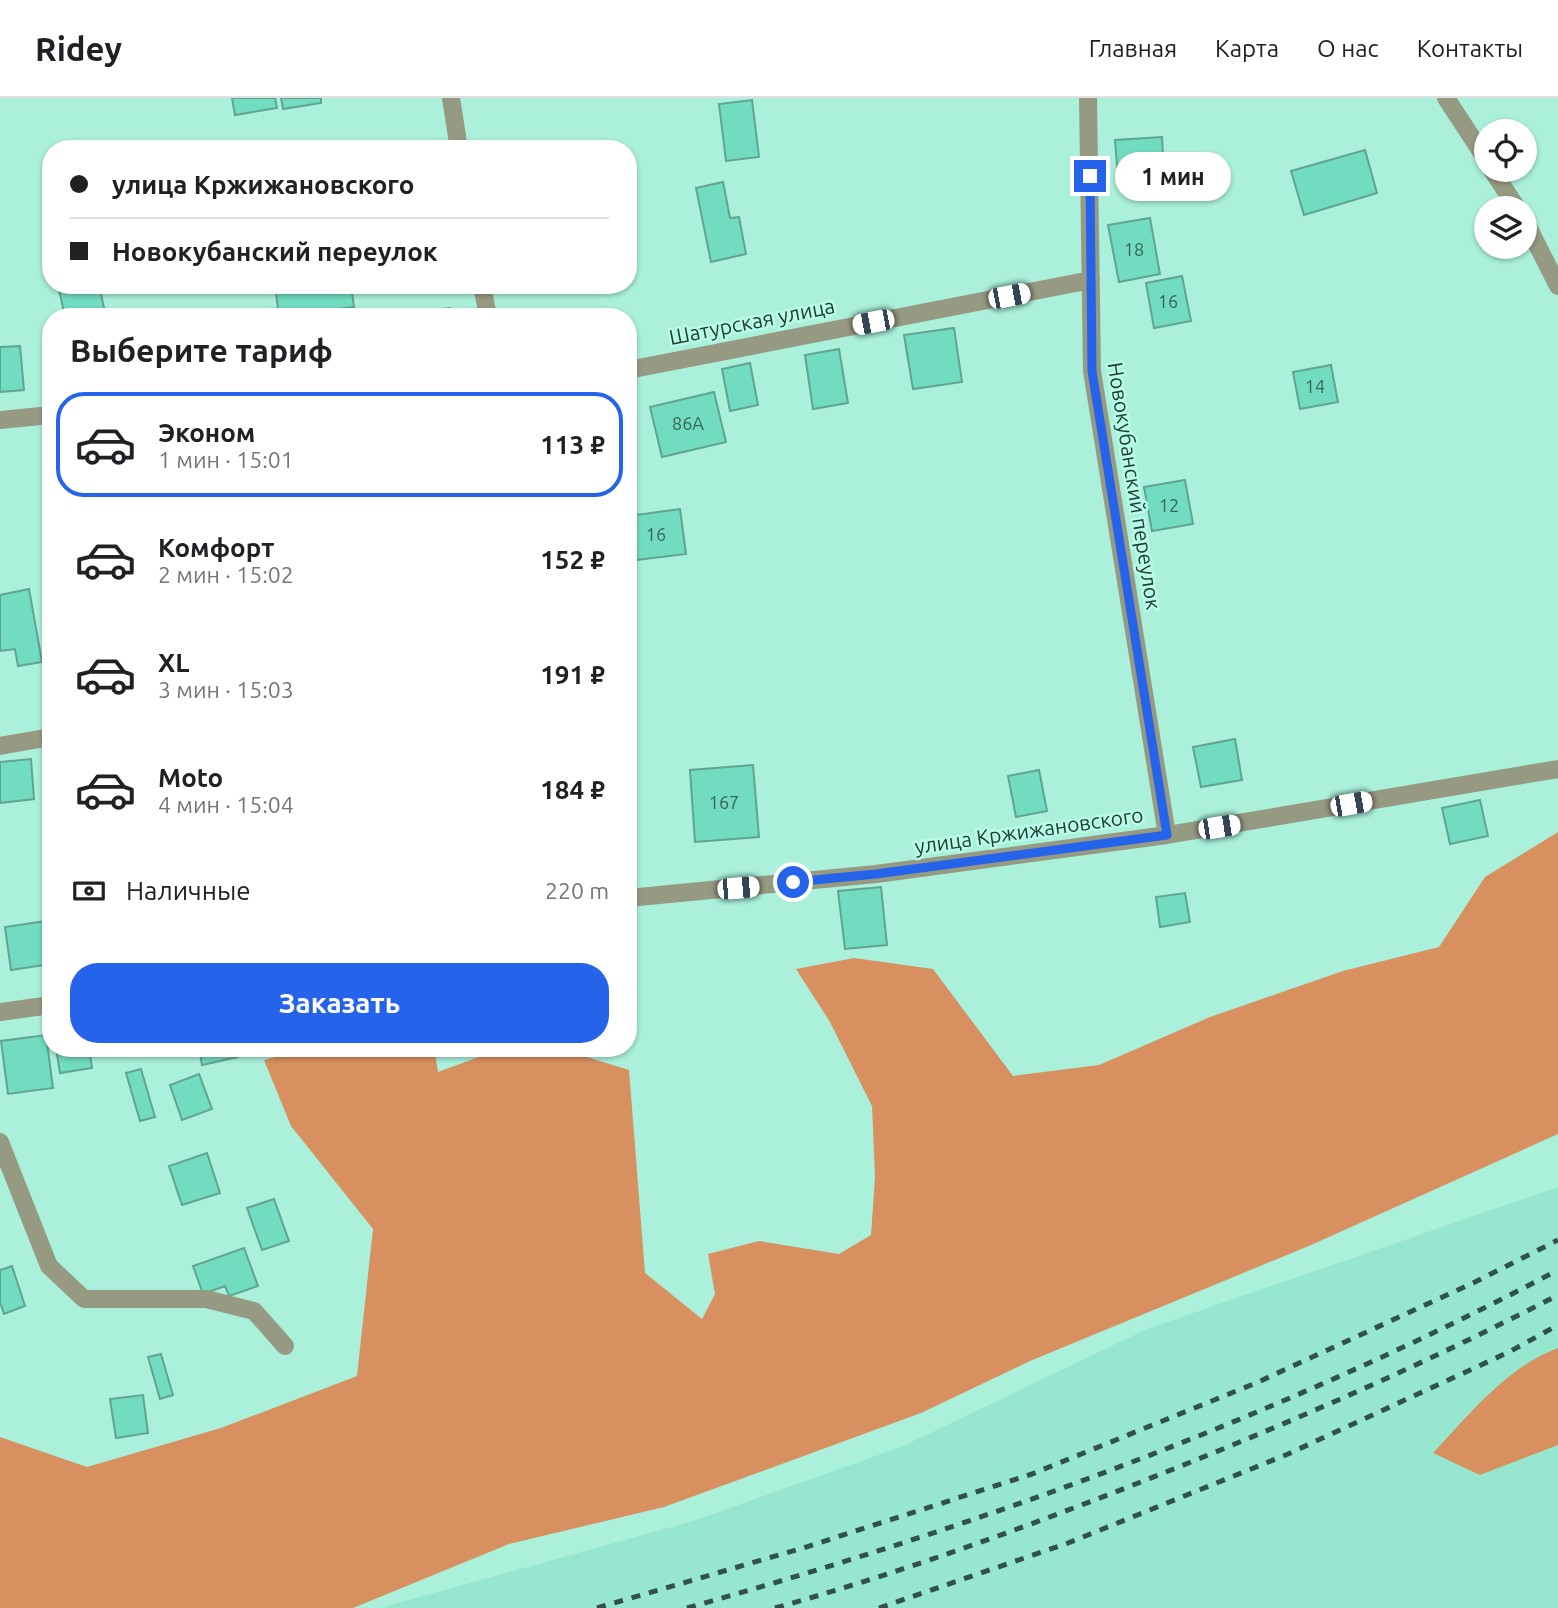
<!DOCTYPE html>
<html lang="ru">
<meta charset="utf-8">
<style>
:root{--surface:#fff;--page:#f6f6f6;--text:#202124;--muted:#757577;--line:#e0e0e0;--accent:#2563eb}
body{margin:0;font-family:Ubuntu,sans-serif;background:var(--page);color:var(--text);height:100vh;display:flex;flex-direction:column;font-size:26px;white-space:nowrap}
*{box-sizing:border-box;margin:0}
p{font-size:23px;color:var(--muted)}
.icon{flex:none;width:38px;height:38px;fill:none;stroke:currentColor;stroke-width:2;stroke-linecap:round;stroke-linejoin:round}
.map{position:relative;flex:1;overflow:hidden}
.drawer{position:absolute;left:42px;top:210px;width:595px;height:749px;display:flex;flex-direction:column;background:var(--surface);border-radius:28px;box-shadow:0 2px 5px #0004}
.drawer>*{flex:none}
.banner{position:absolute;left:42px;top:42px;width:595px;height:154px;border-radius:28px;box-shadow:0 2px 5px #0004;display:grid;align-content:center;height:154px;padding:0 28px;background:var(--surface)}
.tools{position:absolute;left:1474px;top:21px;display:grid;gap:14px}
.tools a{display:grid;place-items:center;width:63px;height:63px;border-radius:50%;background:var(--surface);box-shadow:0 2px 5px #0004;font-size:35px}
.end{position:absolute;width:32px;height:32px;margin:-16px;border:9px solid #2563eb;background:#fff;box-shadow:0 0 0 4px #fff}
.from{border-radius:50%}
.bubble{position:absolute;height:49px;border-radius:24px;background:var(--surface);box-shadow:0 2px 5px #0004;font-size:23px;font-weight:600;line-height:49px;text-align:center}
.car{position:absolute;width:21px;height:42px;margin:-21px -10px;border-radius:9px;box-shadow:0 0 5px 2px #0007;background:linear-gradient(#fff 24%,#345 0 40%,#fff 0 76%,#345 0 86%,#fff 0)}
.banner b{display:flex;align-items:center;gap:24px;height:66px;font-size:26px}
.banner b+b{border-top:2px solid var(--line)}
.banner i{width:18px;height:18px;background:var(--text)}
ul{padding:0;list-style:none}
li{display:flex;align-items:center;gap:21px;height:105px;margin:0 14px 10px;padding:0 14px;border:4px solid transparent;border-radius:28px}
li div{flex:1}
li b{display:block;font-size:26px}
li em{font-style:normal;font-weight:600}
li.on{border-color:var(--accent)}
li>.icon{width:63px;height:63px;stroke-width:1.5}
h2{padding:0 28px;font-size:32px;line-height:84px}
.pay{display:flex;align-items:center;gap:18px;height:77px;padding:0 28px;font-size:26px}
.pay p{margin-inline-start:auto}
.button{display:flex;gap:14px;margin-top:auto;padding:14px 28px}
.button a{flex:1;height:80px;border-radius:28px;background:var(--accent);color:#fff;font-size:28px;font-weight:600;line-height:80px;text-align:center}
header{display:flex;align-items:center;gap:42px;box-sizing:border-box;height:98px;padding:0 35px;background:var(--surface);border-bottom:2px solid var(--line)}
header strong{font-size:33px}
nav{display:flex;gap:38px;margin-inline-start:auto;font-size:24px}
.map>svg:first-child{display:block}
</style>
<header>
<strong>Ridey</strong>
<nav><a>Главная</a><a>Карта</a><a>О нас</a><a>Контакты</a></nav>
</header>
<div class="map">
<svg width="1558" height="1510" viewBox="0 0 1558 1510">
<rect width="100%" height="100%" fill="#aaf0db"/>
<path fill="#97e7d0" d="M1558,1089V1510H380L693,1423L901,1349L1147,1231Z"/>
<path fill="#d89060" d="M1558,734V1036L1311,1147L1030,1263L921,1315L664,1409L509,1446L353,1510H0V1339L87,1369L221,1330L357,1278L373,1131L291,1028L264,962L307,950H434L438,974L503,950H558L629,972L645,1175L702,1221L715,1196L708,1156L759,1143L839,1156L871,1137L875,1079L872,1008L830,924L796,871L854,860L933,871L1013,978L1099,967L1210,919L1343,873L1439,849L1485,779Z
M1558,1250V1347L1480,1377L1433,1355C1470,1316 1507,1269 1558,1250Z"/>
<path fill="#71dcc0" stroke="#60a491" stroke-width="2" d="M232,0H275L277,10L235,17Z
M281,0H321V5L283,11Z
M752,2L759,59L726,63L719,6Z
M1162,39L1164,78L1118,81L1115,42Z
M1365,52L1377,95L1304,117L1291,73Z
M723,84L730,120L739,119L746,156L711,164L696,90Z
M1150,120L1160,176L1119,184L1108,127Z
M1182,178L1191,223L1154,230L1146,185Z
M58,187H99L106,219H65Z
M275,187H351L354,209L279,219Z
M450,210L452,219H397V217Z
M266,211L268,219H219Z
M954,230L962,284L913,291L904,237Z
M20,248L24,292L0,294V249Z
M839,251L848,305L813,311L805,257Z
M750,265L758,307L730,313L722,271Z
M1331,267L1338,304L1300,311L1293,274Z
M714,294L726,344L662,359L650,309Z
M1185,382L1193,426L1152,433L1144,389Z
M680,411L686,456L628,463V418Z
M29,491L42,564L18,568L15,551L0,553V497Z
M1235,641L1242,682L1201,689L1193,649Z
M31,661L34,701L0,705V664Z
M753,667L759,739L695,744L690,672Z
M1039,672L1047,713L1016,719L1008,678Z
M1480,702L1488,738L1450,746L1442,710Z
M51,780V828H50L43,782Z
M881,789L887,847L845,851L838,793Z
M1185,795L1190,824L1160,829L1156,799Z
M46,823L51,866L11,872L5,829Z
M46,937L53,990L8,996L1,943Z
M56,950H89L92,970L60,975Z
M199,950H237L238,959L202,967Z
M141,971L155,1019L140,1023L126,975Z
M199,976L212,1011L182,1022L170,987Z
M207,1055L220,1095L182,1107L169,1068Z
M274,1101L289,1143L262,1152L247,1110Z
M244,1150L258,1188L229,1198L225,1188L203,1196L193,1168Z
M12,1168L25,1208L4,1216L0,1204V1172Z
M161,1256L173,1297L160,1301L148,1259Z
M143,1297L148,1335L116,1340L110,1301Z"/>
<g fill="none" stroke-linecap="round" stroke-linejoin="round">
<path stroke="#979a82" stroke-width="18" d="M451,0L459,51
M1088,0L1092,273L1167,737
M1446,0L1486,61
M1492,72L1517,110
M1524,121L1558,188
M482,187L488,219
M628,272L1091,182
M0,322L51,317
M0,648L51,639
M628,800L876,776L1167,737L1558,671
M0,914L51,907
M0,1044L49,1168L84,1201H206L254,1213L285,1248"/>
<path stroke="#315248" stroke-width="5" stroke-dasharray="9 9" stroke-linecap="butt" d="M597,1510L803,1450L1032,1376L1256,1285L1475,1184L1558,1142
M687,1510C987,1426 1282,1318 1558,1172
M775,1510C907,1473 1038,1425 1166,1374C1299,1321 1431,1263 1558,1197
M879,1510L1068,1445L1288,1356L1509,1254L1558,1227"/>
</g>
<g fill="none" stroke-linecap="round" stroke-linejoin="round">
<path stroke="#2563eb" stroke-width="9" d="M793,784L876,776L1167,737L1092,273L1090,78"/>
</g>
<g text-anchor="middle" stroke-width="5" stroke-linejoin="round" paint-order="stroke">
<g font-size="18" fill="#356558">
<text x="1134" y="158">18</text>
<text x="1168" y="210">16</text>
<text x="1315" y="295">14</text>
<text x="688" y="332">86А</text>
<text x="1169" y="414">12</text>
<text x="656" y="443">16</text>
<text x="724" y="711">167</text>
</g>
<g font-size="21" fill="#213d35" stroke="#b7fde8">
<text transform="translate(752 224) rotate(-11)" y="7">Шатурская улица</text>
<text transform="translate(1134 388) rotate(81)" y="7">Новокубанский переулок</text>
<text transform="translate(1029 733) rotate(-8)" y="7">улица Кржижановского</text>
</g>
</g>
</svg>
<div class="tools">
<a><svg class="icon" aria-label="locate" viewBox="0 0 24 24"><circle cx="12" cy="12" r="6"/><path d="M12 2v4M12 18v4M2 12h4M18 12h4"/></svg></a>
<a><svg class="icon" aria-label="layers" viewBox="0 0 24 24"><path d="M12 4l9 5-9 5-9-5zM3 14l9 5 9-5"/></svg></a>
</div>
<i class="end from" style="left:793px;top:784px"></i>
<i class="end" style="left:1090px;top:78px"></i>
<div class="bubble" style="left:1115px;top:54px;width:116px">1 мин</div>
<i class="car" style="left:1009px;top:198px;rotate:79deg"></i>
<i class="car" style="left:873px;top:224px;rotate:259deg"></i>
<i class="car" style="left:1351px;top:706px;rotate:80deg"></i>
<i class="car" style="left:1219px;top:729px;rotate:81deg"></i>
<i class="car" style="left:738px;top:790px;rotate:85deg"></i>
<div class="banner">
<b><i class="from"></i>улица Кржижановского</b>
<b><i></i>Новокубанский переулок</b>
</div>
<section class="drawer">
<h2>Выберите тариф</h2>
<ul>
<li class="on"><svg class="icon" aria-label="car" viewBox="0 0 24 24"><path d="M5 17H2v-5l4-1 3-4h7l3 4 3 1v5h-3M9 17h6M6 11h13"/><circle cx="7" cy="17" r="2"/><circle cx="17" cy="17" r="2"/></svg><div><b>Эконом</b><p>1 мин · 15:01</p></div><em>113 ₽</em></li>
<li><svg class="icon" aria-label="car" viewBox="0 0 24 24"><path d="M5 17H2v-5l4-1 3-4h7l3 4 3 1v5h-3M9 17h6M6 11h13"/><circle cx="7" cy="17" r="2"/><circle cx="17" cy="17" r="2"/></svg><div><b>Комфорт</b><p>2 мин · 15:02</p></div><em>152 ₽</em></li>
<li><svg class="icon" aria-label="car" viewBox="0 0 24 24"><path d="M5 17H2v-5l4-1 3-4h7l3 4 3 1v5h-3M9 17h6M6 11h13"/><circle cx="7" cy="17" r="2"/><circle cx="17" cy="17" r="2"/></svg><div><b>XL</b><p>3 мин · 15:03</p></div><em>191 ₽</em></li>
<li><svg class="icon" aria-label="car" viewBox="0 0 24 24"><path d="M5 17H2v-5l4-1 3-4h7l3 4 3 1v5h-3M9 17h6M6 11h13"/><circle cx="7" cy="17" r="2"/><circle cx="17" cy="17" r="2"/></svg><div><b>Moto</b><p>4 мин · 15:04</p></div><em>184 ₽</em></li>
</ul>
<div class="pay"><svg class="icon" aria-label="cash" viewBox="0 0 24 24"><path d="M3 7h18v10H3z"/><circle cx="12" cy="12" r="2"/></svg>Наличные<p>220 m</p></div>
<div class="button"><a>Заказать</a></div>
</section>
</div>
